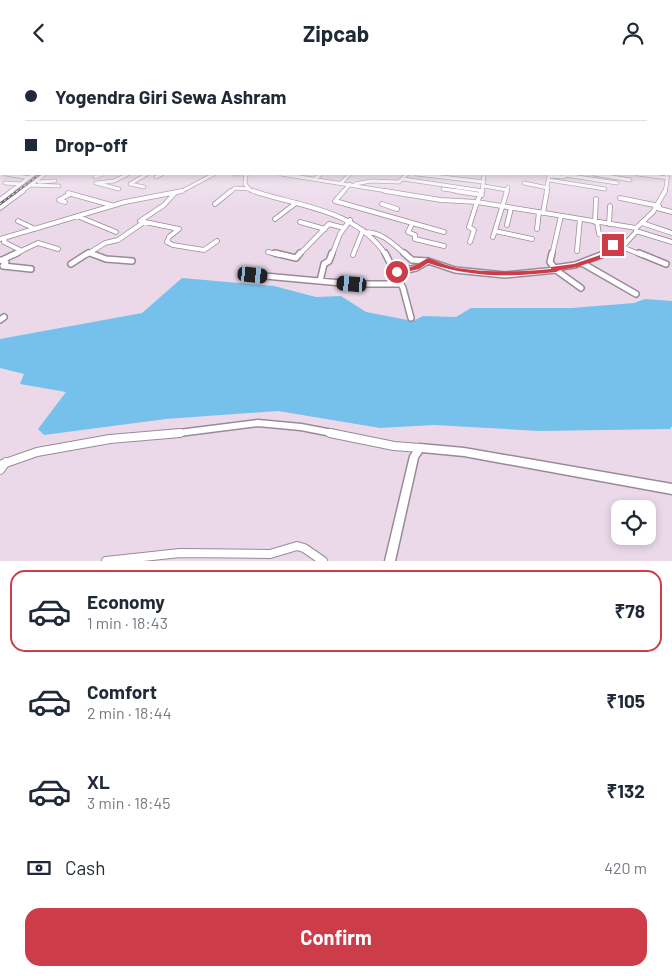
<!DOCTYPE html>
<meta charset="utf-8">
<style>
:root{--surface:#fff;--page:#f2f2f3;--text:#1f2937;--muted:#747a83;--line:#e0e1e3;--accent:#cc3c49}
body{margin:0;font-family:Barlow,sans-serif;background:var(--page);color:var(--text);height:100vh;display:flex;flex-direction:column;font-size:19px;white-space:nowrap}
*{box-sizing:border-box;margin:0}
p{font-size:16px;color:var(--muted)}
.icon{flex:none;width:28px;height:28px;fill:none;stroke:currentColor;stroke-width:2;stroke-linecap:round;stroke-linejoin:round}
.map{position:relative;height:496px;overflow:hidden}
.side{display:flex;flex-direction:column;background:var(--surface);flex:1}
.side>*{flex:none}
.banner{position:absolute;left:0px;top:0px;width:672px;height:110px;box-shadow:0 2px 8px #0003;display:grid;align-content:center;height:110px;padding:0 25px;background:var(--surface)}
.fabs{position:absolute;left:611px;top:435px;display:grid;gap:10px}
.fabs a{display:grid;place-items:center;width:45px;height:45px;border-radius:10px;background:var(--surface);box-shadow:0 2px 8px #0003;font-size:25px}
.end{position:absolute;width:22px;height:22px;margin:-11px;border:6px solid #cc3c49;background:#fff;box-shadow:0 0 0 2px #fff}
.from{border-radius:50%}
.car{position:absolute;width:15px;height:30px;margin:-15px -8px;border-radius:6px;box-shadow:0 0 4px 1px #0007;background:linear-gradient(#222 24%,#8ab4d8 0 40%,#222 0 76%,#8ab4d8 0 86%,#222 0)}
.banner b{display:flex;align-items:center;gap:18px;height:48px;font-size:19px}
.banner b+b{border-top:1px solid var(--line)}
.banner i{width:12px;height:12px;background:var(--text)}
ul{padding:9px 0 0;list-style:none}
li{display:flex;align-items:center;gap:15px;height:82px;margin:0 10px 8px;padding:0 15px;border:2px solid transparent;border-radius:15px}
li div{flex:1}
li b{display:block;font-size:19px}
li em{font-style:normal;font-weight:700}
li.current{border-color:var(--accent)}
li>.icon{width:45px;height:45px;stroke-width:1.5}
.pay{display:flex;align-items:center;gap:12px;height:55px;padding:0 25px;font-size:19px}
.pay p{margin-inline-start:auto}
.cta{display:flex;gap:10px;margin-top:auto;padding:10px 25px}
.cta a{flex:1;height:58px;border-radius:15px;background:var(--accent);color:#fff;font-size:20px;font-weight:700;line-height:58px;text-align:center}
header{display:flex;justify-content:space-between;align-items:center;height:65px;padding:0 25px;background:var(--surface);font-size:22px;font-weight:700}
.map>svg:first-child{display:block}
</style>
<header><svg class="icon" aria-label="back" viewBox="0 0 24 24"><path d="M15 5l-7 7 7 7"/></svg>Zipcab<svg class="icon" aria-label="person" viewBox="0 0 24 24"><circle cx="12" cy="8" r="4"/><path d="M4 21q1-7 8-7t8 7"/></svg></header>
<div class="map">
<svg width="672" height="496" viewBox="0 0 672 496">
<rect width="100%" height="100%" fill="#ebd9ea"/>
<path fill="#76c1eb" d="M182,213L274,221L316,232L341,231L366,247L413,256L423,251L456,252L471,243H572L634,238L645,234L672,236V361L670,364L539,366L434,360L380,363L278,346L166,354L44,370L38,364L66,327L20,319L24,309L0,303V274L142,248Z"/>
<g fill="none" stroke-linecap="round" stroke-linejoin="round">
<g stroke="#9a8a99" stroke-width="4.5">
<path id="minor-far4" d="M6,109L30,113
M234,109H247
M246,109L245,119L250,125L257,127
M281,109L393,127
M417,109L484,117
M594,109L630,115
M638,109L668,113
M565,110L617,118
M95,112L103,109
M156,112L162,109
M315,114L321,109
M403,114L483,126
M549,115L605,124
M39,117L55,116
M5,118L21,119
M341,118L350,109
M524,118L548,123
M355,119L371,116L399,117L407,109
M30,120L59,121
M484,121L507,125
M144,122L130,119L147,109
M119,124L96,118L114,116L128,109
M443,124L464,127
M10,127L34,109
M21,127L45,109
M176,127L182,126L214,109
M230,127L235,123L249,124
M343,127L350,119
M482,127L484,109
M506,127L508,122
M546,127L549,111L564,112L566,109
M665,127L667,116L666,109"/>
</g>
<g stroke="#9a8a99" stroke-width="5.5">
<path id="minor-far3" d="M253,126C301,142 355,144 386,190
M344,126L335,136L444,167
M385,126L441,135L477,137L482,126
M456,126L482,130
M68,128L111,140
M175,128L164,140L140,156L179,164L169,172L167,177L173,180L204,185L217,176
M620,133L659,141
M0,135L12,126
M65,137L59,135L70,129
M215,139L231,126
M382,139L397,144
M0,143L23,126
M657,143L672,147
M543,148L547,126
M77,151L116,167
M275,154L296,138
M18,156L35,164
M300,157L325,164
M595,157L596,134
M597,157L599,169L626,178
M642,158L672,168
M412,159L408,167L415,170V174L444,181
M609,159L610,141
M507,160L511,143
M537,164L539,147
M495,166L532,174
M636,166L672,177
M637,166L622,182L642,190
M365,167C382,167 393,179 406,190
M493,172L507,126
M5,173L4,177L22,186L14,190
M0,174L125,137L182,126
M470,177L474,165L469,162L477,137L636,163L653,147L665,126
M21,186L38,178L58,184
M577,186L580,154
M268,187L280,190
M89,188L94,190
M86,190L105,178L118,175L144,157
M299,190L329,159L344,163
M332,190L340,169L350,155
M353,190L363,165
M552,190L561,151
M605,190L607,189L604,186L617,175"/>
</g>
<g stroke="#9a8a99" stroke-width="8">
<path id="minor-far2" d="M90,188L106,194L132,196
M275,188L296,193L300,188
M385,188L403,223L411,253
M404,188L412,195L428,196L455,205L505,210L556,205
M552,188L550,197L556,205L581,223
M639,188L666,199
M0,195L6,197L3,201L31,204
M2,195L17,188
M582,198L636,229
M71,199L88,188
M554,203L575,200L606,188
M397,207L416,203L428,196
M253,210L352,219H400
M320,216L324,199L329,196L332,188
M0,255L4,252"/>
</g>
<g stroke="#9a8a99" stroke-width="9">
<path id="minor-far1" d="M171,369L258,358L301,362L337,369"/>
</g>
<g stroke="#9a8a99" stroke-width="10">
<path id="minor" d="M330,368L394,381L420,383
M0,400L37,387L110,374L180,368
M0,405L6,397
M106,496L180,488L270,489L297,481L304,483L323,496"/>
</g>
<g stroke="#9a8a99" stroke-width="3">
<path id="tertiary" d="M420,379L464,383L672,419V429L464,391L422,387L418,393L395,496H385L410,391L417,380Z"/>
</g>
<g stroke="#fff" stroke-width="2">
<path id="primary" d="M0,87H1V89H0Z"/>
</g>
<use href="#minor-far4" stroke="#fff" stroke-width="3"/>
<use href="#minor-far3" stroke="#fff" stroke-width="4"/>
<use href="#minor-far2" stroke="#fff" stroke-width="5"/>
<use href="#minor-far1" stroke="#fff" stroke-width="6"/>
<use href="#minor" stroke="#fff" stroke-width="8"/>
<use href="#tertiary" fill="#fff" fill-rule="evenodd"/>
<use href="#primary" fill="#85d3c4" fill-rule="evenodd"/>
<g stroke="#534952" stroke-width="2.5">
<path id="rail" d="M0,139L40,109"/>
</g>
<use href="#rail" stroke="#ebd9ea" stroke-width="1" stroke-dasharray="2.5" stroke-linecap="butt"/>
</g>
<linearGradient id="sky" x2="0" y2="1"><stop stop-color="#7ab9e9"/><stop offset="0.52" stop-color="#f6eef6"/><stop offset="1" stop-color="#f6eef6" stop-opacity="0"/></linearGradient>
<rect width="672" height="147" fill="url(#sky)"/>
<path fill="#cc3c49" d="M610,178L616,180L608,186L609,191L577,202L560,205L556,207C510,212 473,213 428,198L419,204L397,209L393,207L414,201L428,193C437,196 447,201 457,203C489,208 519,207 551,204V202L574,199L603,189L601,184Z"/>
</svg>
<div class="fabs">
<a><svg class="icon" aria-label="locate" viewBox="0 0 24 24"><circle cx="12" cy="12" r="6"/><path d="M12 2v4M12 18v4M2 12h4M18 12h4"/></svg></a>
</div>
<i class="end from" style="left:397px;top:207px"></i>
<i class="end" style="left:613px;top:180px"></i>
<i class="car" style="left:253px;top:210px;rotate:96deg"></i>
<i class="car" style="left:352px;top:219px;rotate:275deg"></i>
<div class="banner">
<b><i class="from"></i>Yogendra Giri Sewa Ashram</b>
<b><i></i>Drop-off</b>
</div>
</div>
<section class="side">
<ul>
<li class="current"><svg class="icon" aria-label="car" viewBox="0 0 24 24"><path d="M5 17H2v-5l4-1 3-4h7l3 4 3 1v5h-3M9 17h6M6 11h13"/><circle cx="7" cy="17" r="2"/><circle cx="17" cy="17" r="2"/></svg><div><b>Economy</b><p>1 min · 18:43</p></div><em>₹78</em></li>
<li><svg class="icon" aria-label="car" viewBox="0 0 24 24"><path d="M5 17H2v-5l4-1 3-4h7l3 4 3 1v5h-3M9 17h6M6 11h13"/><circle cx="7" cy="17" r="2"/><circle cx="17" cy="17" r="2"/></svg><div><b>Comfort</b><p>2 min · 18:44</p></div><em>₹105</em></li>
<li><svg class="icon" aria-label="car" viewBox="0 0 24 24"><path d="M5 17H2v-5l4-1 3-4h7l3 4 3 1v5h-3M9 17h6M6 11h13"/><circle cx="7" cy="17" r="2"/><circle cx="17" cy="17" r="2"/></svg><div><b>XL</b><p>3 min · 18:45</p></div><em>₹132</em></li>
</ul>
<div class="pay"><svg class="icon" aria-label="cash" viewBox="0 0 24 24"><path d="M3 7h18v10H3z"/><circle cx="12" cy="12" r="2"/></svg>Cash<p>420 m</p></div>
<div class="cta"><a>Confirm</a></div>
</section>
